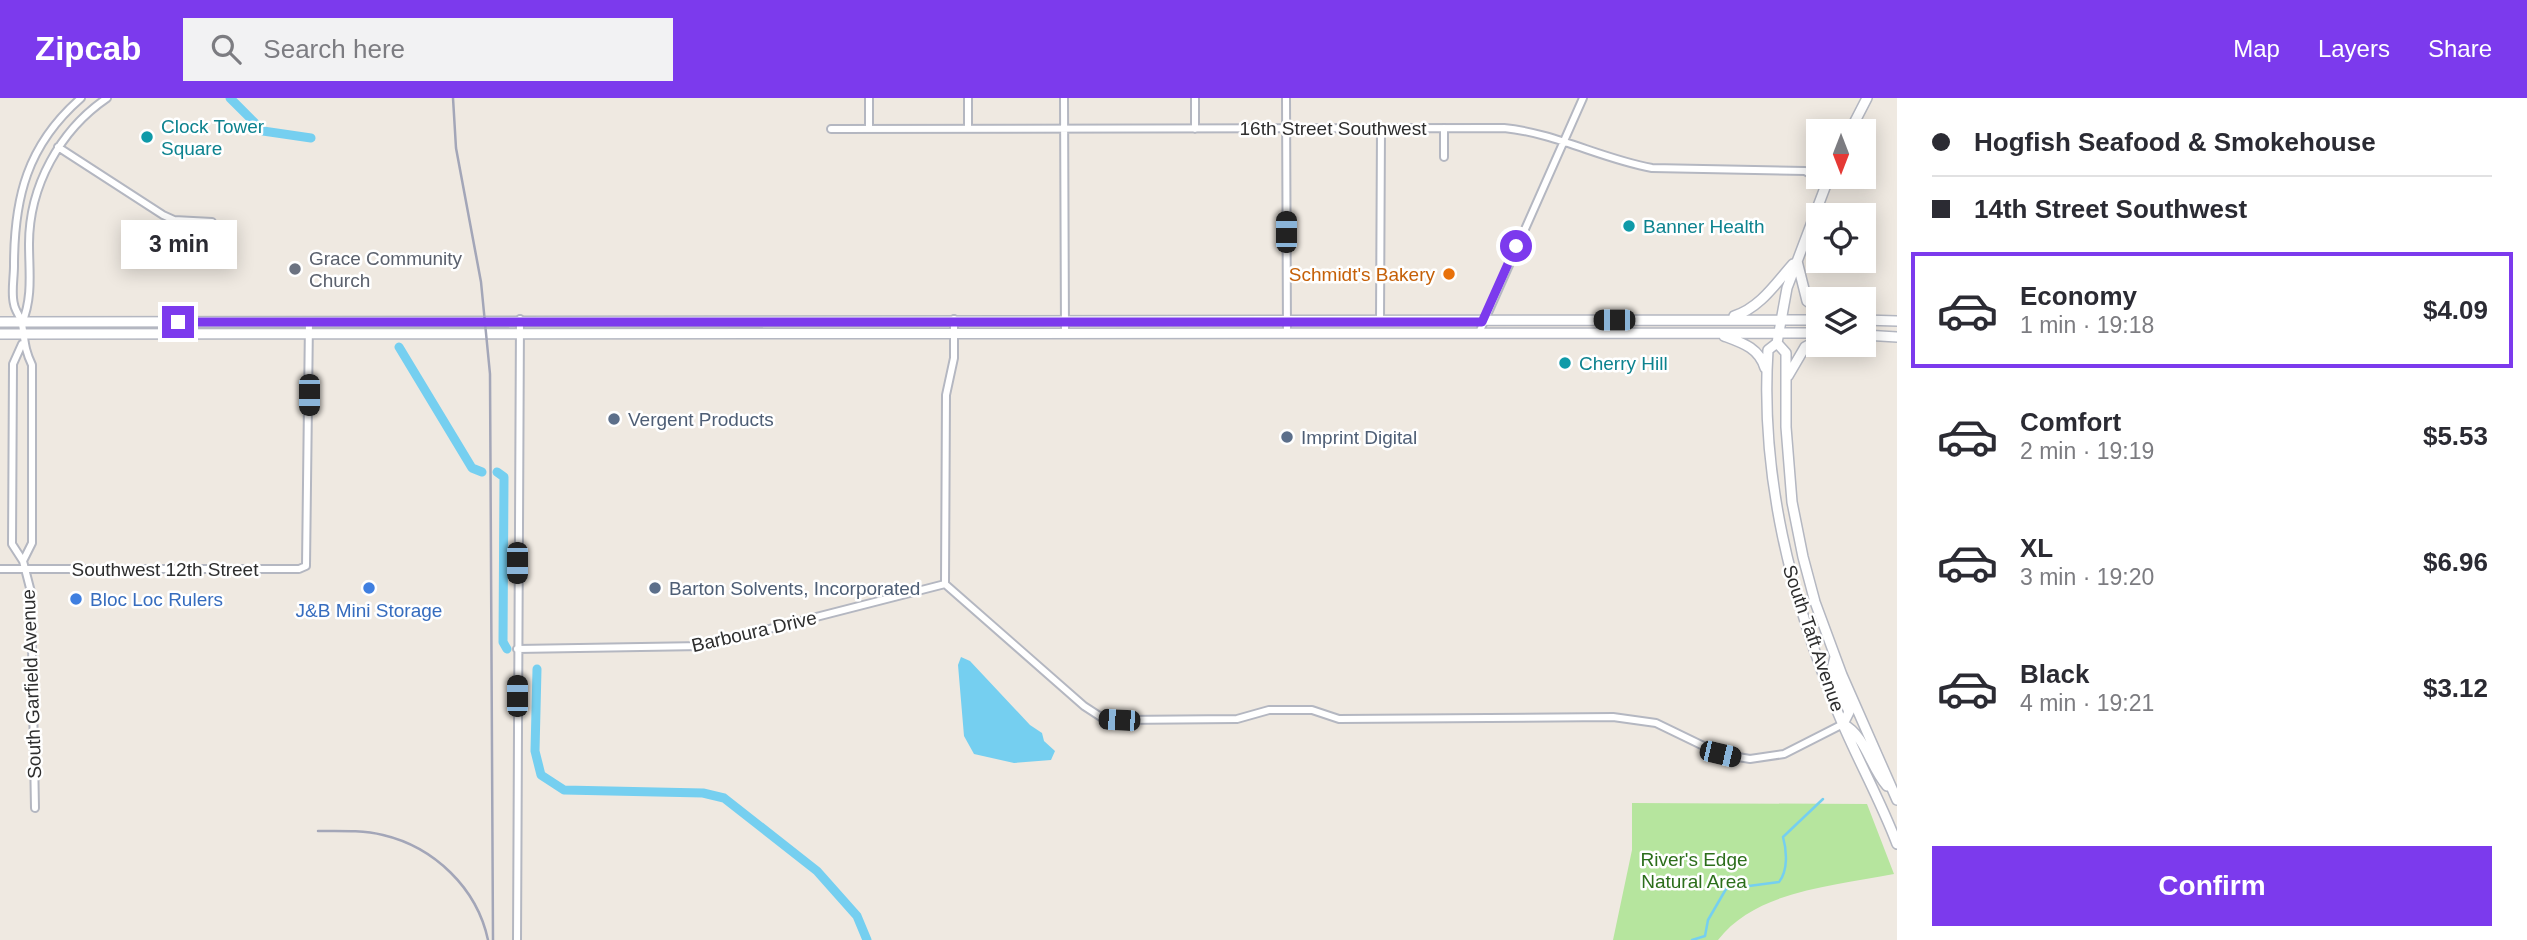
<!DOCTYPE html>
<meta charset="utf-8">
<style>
:root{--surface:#fff;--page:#f2f2f3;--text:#2b2b33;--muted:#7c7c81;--line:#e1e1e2;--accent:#7c3aed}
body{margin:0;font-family:Helvetica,sans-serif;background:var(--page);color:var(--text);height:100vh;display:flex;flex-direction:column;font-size:26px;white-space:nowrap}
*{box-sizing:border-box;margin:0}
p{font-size:23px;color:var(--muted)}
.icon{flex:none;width:38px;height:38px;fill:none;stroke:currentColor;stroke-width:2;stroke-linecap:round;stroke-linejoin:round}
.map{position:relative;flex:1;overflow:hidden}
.panel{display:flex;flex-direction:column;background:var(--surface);width:630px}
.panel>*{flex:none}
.guide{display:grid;align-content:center;height:154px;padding:0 35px;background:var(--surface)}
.needle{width:46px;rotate:180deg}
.controls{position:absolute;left:1806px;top:21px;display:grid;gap:14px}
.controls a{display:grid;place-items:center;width:70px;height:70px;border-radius:0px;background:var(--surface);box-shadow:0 4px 18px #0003;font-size:35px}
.end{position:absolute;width:32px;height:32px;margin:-16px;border:9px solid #7c3aed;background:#fff;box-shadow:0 0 0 4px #fff}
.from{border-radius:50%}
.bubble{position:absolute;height:49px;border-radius:0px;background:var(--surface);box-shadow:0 4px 18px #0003;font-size:23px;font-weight:700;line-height:49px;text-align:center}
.car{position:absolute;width:21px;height:42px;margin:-21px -10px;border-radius:9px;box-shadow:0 0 5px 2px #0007;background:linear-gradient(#222 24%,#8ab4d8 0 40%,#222 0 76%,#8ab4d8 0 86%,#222 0)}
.guide b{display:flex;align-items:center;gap:24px;height:66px;font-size:26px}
.guide b+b{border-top:2px solid var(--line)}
.guide i{width:18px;height:18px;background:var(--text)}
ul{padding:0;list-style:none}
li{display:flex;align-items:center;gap:21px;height:116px;margin:0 14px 10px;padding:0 21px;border:4px solid transparent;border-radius:0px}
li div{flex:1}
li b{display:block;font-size:26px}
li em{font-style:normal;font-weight:700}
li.active{border-color:var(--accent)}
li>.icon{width:63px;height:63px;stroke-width:1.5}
.action{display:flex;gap:14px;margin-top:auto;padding:14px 35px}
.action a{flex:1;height:80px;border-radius:0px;background:var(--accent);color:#fff;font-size:28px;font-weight:700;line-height:80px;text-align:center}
header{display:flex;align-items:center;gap:42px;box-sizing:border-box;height:98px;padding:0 35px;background:var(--accent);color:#fff}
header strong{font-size:33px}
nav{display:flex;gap:38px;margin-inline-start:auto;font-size:24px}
.search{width:490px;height:63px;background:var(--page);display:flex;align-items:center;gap:18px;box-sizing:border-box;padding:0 24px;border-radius:0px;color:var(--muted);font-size:26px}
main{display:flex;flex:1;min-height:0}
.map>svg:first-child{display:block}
</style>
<header>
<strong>Zipcab</strong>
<div class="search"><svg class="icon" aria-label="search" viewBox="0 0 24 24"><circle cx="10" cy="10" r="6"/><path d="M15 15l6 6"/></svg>Search here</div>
<nav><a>Map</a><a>Layers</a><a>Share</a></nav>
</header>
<main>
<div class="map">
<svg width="1897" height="842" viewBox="0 0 1897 842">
<rect width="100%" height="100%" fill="#efe9e1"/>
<path fill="#b6e59e" d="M1632,705L1867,706L1894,776C1835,788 1756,792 1718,842H1613L1632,752Z"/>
<path fill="#75cff0" d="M961,559L970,563L1030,627L1042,635L1044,643L1055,653L1051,662L1014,665L974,656L964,638L958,567Z"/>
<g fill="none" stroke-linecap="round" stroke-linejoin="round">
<path stroke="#75cff0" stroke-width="2.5" d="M1692,842L1705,838L1708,822L1726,791L1779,784C1788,773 1787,753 1783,739L1823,701"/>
<path stroke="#75cff0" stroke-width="9" d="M230,0L263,33L311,40
M399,249L472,370L482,374
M497,374L504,379L503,544L507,551
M537,571L535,653L541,677L564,692L703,695L724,700L817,773L857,818L867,842"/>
<g stroke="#b4b7c1" stroke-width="10">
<path id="minor" d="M869,0V30
M1064,0L1065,234
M1286,0L1287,235
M968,30V0
M1444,30V59
M831,31L1504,30C1555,35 1602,61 1652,70L1805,73L1827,85
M1195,31V0
M58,49L163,117L174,122L212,124
M1380,223L1381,30
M22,225C33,199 29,173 29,146C29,88 60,32 107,0
M1479,235L1583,0
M22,246L13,266L12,446L23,463L31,494L35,710
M23,463L32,445V267C24,250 25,243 22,226C21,219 15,213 14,206C11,195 14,180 14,168C14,100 27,47 81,0
M0,471H299L306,468L309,223
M945,486L1084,608L1104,621L1119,622L1237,621L1269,612H1312L1339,621L1613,619L1656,625L1720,656L1750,661L1784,656L1843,626
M945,486L946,297L954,260V221
M517,551L703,548L945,486
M517,842L520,221"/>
</g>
<g stroke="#b4b7c1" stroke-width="12">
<path id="secondary" d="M1850,33L1867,0
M1829,79L1787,190L1777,245L1768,252C1760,378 1791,499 1838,615C1856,659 1880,701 1897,746
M1797,163L1807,203L1818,211
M1734,218C1760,210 1776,185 1793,166
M1864,222L1897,223
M0,224L1818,222
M0,236L1818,235
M1864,237L1897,239
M1724,238C1743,245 1759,250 1765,270
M1777,245L1786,255V329L1792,404L1803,459L1815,504L1842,577L1897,702
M1788,278L1805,249L1818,242
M1835,559L1832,571L1849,614L1843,626
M1843,626C1866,638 1870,669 1887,688"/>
</g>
<use href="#minor" stroke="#fff" stroke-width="6"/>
<use href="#secondary" stroke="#fff" stroke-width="9"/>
<path stroke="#a3a6b8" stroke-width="2.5" d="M453,0L456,50L481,184L490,276L493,842
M318,733C340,733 362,732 383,737C434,749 477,790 488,842"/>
</g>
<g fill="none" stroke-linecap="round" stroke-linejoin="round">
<path stroke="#7c3aed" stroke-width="9" d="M178,224H1482L1516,148"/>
</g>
<g fill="#0f9aa8" stroke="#fff" stroke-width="2.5">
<circle cx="147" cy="39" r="7"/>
<circle cx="1629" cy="128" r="7"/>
<circle cx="1565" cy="265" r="7"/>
</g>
<circle fill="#6b7280" stroke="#fff" stroke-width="2.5" cx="295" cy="171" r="7"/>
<circle fill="#e8710a" stroke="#fff" stroke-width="2.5" cx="1449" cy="176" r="7"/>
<g fill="#5c6f8a" stroke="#fff" stroke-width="2.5">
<circle cx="614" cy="321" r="7"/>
<circle cx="1287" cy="339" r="7"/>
<circle cx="655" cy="490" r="7"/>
</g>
<g fill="#3f7fe0" stroke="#fff" stroke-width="2.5">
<circle cx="369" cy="490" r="7"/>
<circle cx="76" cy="501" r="7"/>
</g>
<g text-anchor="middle" stroke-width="5" stroke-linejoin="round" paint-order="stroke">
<g font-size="19" fill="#0d838f" stroke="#fff" text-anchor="start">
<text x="161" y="35">Clock Tower<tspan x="161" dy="22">Square</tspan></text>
<text x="1643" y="135">Banner Health</text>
<text x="1579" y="272">Cherry Hill</text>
</g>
<g font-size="19" fill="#2e2e2e" stroke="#fff">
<text x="1333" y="37">16th Street Southwest</text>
<text x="165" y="478">Southwest 12th Street</text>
<text transform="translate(754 533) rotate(-13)" y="7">Barboura Drive</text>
<text transform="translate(1814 540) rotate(71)" y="7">South Taft Avenue</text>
<text transform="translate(31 586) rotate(-92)" y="7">South Garfield Avenue</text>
</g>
<g font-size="19" fill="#5b616d" stroke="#fff" text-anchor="start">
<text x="309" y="167">Grace Community<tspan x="309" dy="22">Church</tspan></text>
</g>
<g font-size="19" fill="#c56008" stroke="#fff" text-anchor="end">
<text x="1435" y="183">Schmidt's Bakery</text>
</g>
<g font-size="19" fill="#4e5e75" stroke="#fff" text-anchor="start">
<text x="628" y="328">Vergent Products</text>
<text x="1301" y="346">Imprint Digital</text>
<text x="669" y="497">Barton Solvents, Incorporated</text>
</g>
<g font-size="19" fill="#366cbe" stroke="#fff" text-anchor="start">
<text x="90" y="508">Bloc Loc Rulers</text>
<text x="369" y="519" text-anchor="middle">J&amp;B Mini Storage</text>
</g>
<g font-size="19" fill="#2c6e1b" stroke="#fff">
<text x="1694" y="768">River's Edge<tspan x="1694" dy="22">Natural Area</tspan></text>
</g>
</g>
</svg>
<div class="controls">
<a><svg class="needle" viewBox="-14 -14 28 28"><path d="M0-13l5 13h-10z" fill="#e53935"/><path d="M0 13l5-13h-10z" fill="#7c7c81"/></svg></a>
<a><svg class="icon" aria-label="locate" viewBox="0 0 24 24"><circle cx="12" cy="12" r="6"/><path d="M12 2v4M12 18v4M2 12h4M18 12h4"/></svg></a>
<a><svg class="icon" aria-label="layers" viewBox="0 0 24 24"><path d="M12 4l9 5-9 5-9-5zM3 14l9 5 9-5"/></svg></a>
</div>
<i class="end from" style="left:1516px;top:148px"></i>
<i class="end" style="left:178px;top:224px"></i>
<div class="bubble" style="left:121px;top:122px;width:116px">3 min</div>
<i class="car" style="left:1286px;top:134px;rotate:0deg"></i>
<i class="car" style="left:1614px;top:222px;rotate:270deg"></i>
<i class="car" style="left:309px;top:297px;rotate:180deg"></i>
<i class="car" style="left:517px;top:465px;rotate:180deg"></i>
<i class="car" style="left:517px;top:598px;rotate:0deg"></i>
<i class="car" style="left:1119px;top:622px;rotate:273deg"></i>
<i class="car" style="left:1720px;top:656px;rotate:103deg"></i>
</div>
<section class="panel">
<div class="guide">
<b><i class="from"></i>Hogfish Seafood &amp; Smokehouse</b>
<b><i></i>14th Street Southwest</b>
</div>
<ul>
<li class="active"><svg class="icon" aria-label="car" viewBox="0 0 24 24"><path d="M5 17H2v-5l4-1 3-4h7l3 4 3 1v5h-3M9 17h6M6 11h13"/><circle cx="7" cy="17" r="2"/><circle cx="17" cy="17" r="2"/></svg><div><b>Economy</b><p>1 min · 19:18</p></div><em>$4.09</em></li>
<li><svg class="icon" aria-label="car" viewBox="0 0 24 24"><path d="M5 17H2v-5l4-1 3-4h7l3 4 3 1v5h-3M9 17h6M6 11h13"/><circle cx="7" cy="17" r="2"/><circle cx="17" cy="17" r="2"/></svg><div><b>Comfort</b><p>2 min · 19:19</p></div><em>$5.53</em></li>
<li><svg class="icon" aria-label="car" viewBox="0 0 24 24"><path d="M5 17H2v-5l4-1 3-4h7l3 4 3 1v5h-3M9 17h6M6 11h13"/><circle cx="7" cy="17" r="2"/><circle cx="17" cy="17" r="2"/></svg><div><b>XL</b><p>3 min · 19:20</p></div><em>$6.96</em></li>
<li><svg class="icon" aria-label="car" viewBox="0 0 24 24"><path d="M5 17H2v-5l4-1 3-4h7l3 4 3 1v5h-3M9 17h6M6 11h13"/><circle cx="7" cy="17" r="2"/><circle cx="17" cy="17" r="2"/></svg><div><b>Black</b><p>4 min · 19:21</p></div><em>$3.12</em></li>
</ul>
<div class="action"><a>Confirm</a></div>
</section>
</main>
